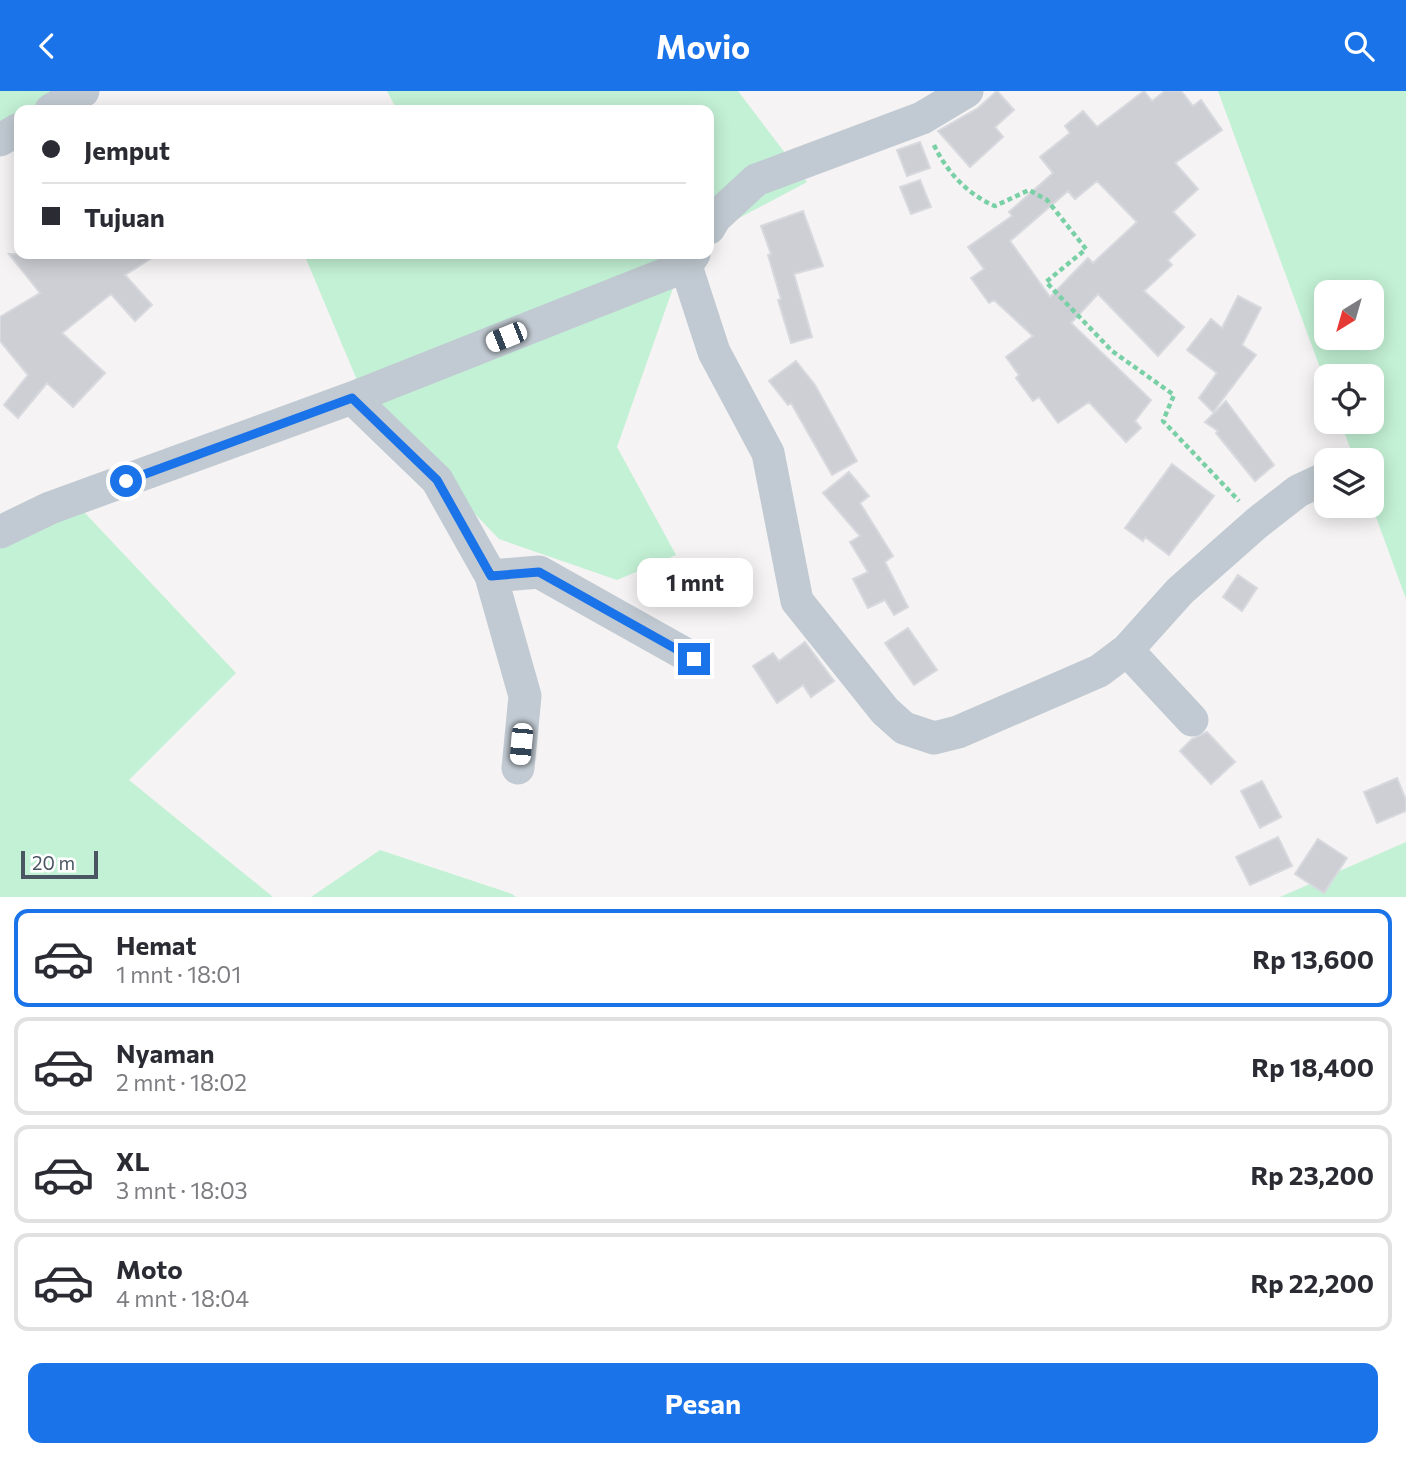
<!DOCTYPE html>
<html lang="id">
<meta charset="utf-8">
<style>
:root{--surface:#fff;--page:#f2f2f3;--text:#2b2b33;--muted:#7c7c81;--line:#e1e1e2;--accent:#1a73e8}
body{margin:0;font-family:Commissioner,sans-serif;background:var(--page);color:var(--text);height:100vh;display:flex;flex-direction:column;font-size:26px;white-space:nowrap}
*{box-sizing:border-box;margin:0}
p{font-size:23px;color:var(--muted)}
.icon{flex:none;width:38px;height:38px;fill:none;stroke:currentColor;stroke-width:2;stroke-linecap:round;stroke-linejoin:round}
.map{position:relative;height:806px;overflow:hidden}
.side{display:flex;flex-direction:column;background:var(--surface);flex:1}
.side>*{flex:none}
.top-card{position:absolute;left:14px;top:14px;width:700px;height:154px;border-radius:14px;box-shadow:0 4px 18px #0003;display:grid;align-content:center;height:154px;padding:0 28px;background:var(--surface)}
.needle{width:46px;rotate:217deg}
.fabs{position:absolute;left:1314px;top:189px;display:grid;gap:14px}
.fabs a{display:grid;place-items:center;width:70px;height:70px;border-radius:14px;background:var(--surface);box-shadow:0 4px 18px #0003;font-size:35px}
.scale{position:absolute;left:21px;bottom:18px;width:77px;box-sizing:border-box;padding-left:7px;border:4px solid #4a5661;border-top:0;font-size:19px;line-height:24px;white-space:nowrap;color:#4a5661;-webkit-text-stroke:5px #fff;paint-order:stroke}
.end{position:absolute;width:32px;height:32px;margin:-16px;border:9px solid #1a73e8;background:#fff;box-shadow:0 0 0 4px #fff}
.from{border-radius:50%}
.bubble{position:absolute;height:49px;border-radius:14px;background:var(--surface);box-shadow:0 4px 18px #0003;font-size:23px;font-weight:700;line-height:49px;text-align:center}
.car{position:absolute;width:21px;height:42px;margin:-21px -10px;border-radius:9px;box-shadow:0 0 5px 2px #0007;background:linear-gradient(#fff 24%,#345 0 40%,#fff 0 76%,#345 0 86%,#fff 0)}
.top-card b{display:flex;align-items:center;gap:24px;height:66px;font-size:26px}
.top-card b+b{border-top:2px solid var(--line)}
.top-card i{width:18px;height:18px;background:var(--text)}
ul{padding:12px 0 0;list-style:none}
li{display:flex;align-items:center;gap:21px;height:98px;margin:0 14px 10px;padding:0 14px;border:4px solid var(--line);border-radius:14px}
li div{flex:1}
li b{display:block;font-size:26px}
li em{font-style:normal;font-weight:700}
li.current{border-color:var(--accent)}
li>.icon{width:63px;height:63px;stroke-width:1.5}
.cta{display:flex;gap:14px;margin-top:auto;padding:14px 28px}
.cta a{flex:1;height:80px;border-radius:14px;background:var(--accent);color:#fff;font-size:28px;font-weight:700;line-height:80px;text-align:center}
header{display:flex;justify-content:space-between;align-items:center;height:91px;padding:0 28px;background:var(--accent);color:#fff;font-size:32px;font-weight:700}
.map>svg:first-child{display:block}
</style>
<header><svg class="icon" aria-label="back" viewBox="0 0 24 24"><path d="M15 5l-7 7 7 7"/></svg>Movio<svg class="icon" aria-label="search" viewBox="0 0 24 24"><circle cx="10" cy="10" r="6"/><path d="M15 15l6 6"/></svg></header>
<div class="map">
<svg width="1406" height="806" viewBox="0 0 1406 806">
<rect width="100%" height="100%" fill="#f5f3f3"/>
<path fill="#c3f1d5" fill-rule="evenodd" d="M0,0H97L57,19H19V37L0,47Z
M387,0H738L807,91L709,143V19H397Z
M1218,0H1406V508L1372,415V369H1355L1340,331H1372V285H1326V293ZM1326,201H1372V247H1326Z
M304,163H685L617,356L676,464L617,489L499,448L365,308Z
M83,420L236,582L129,689L273,806H0V454Z
M1406,751V806H1280Z
M380,759L512,803L516,806H311Z"/>
<path fill="#cdcfd5" stroke="#d7d9de" stroke-width="2" fill-rule="evenodd" d="M997,0L1014,19L995,36L1003,46L970,76L938,40L978,17Z
M1144,0L1152,10L1165,0H1181L1193,15L1201,9L1222,39L1175,72L1198,98L1173,121L1195,144L1168,169L1172,174L1144,200L1184,236L1158,265L1098,203L1071,232L1151,309L1135,330L1141,337L1126,351L1089,311L1058,332L1039,306L1033,310L1016,287L1019,284L1006,266L1033,245L994,209L989,212L971,187L984,178L968,156L1012,125L1009,121L1053,82L1040,66L1070,42L1065,35L1083,20L1097,36ZM1097,90L1137,131L1093,172L1088,167L1050,206L1010,150L1068,100L1075,108Z
M920,51L930,77L907,85L897,59Z
M920,89L931,116L911,123L900,96Z
M803,120L823,175L794,183L812,246L791,252L778,209L781,208L768,164L771,163L761,135Z
M9,163H158L125,184L152,214L135,230L111,203L62,242L105,282L73,316L47,292L18,327L4,314L28,284L0,250V226L40,202Z
M1238,205L1261,217L1242,254L1256,264L1213,321L1199,307L1217,282L1187,259L1211,228L1222,237Z
M796,270L815,294L857,370L832,384L791,312L788,314L769,290Z
M1226,310L1274,374L1255,390L1216,342L1218,340L1205,331Z
M1172,373L1214,405L1169,464L1145,446L1143,450L1125,437Z
M849,381L869,405L860,412L893,465L885,471L908,516L894,524L885,509L868,517L853,488L868,481L850,451L860,445L823,402Z
M1238,484L1257,497L1242,520L1223,506Z
M908,537L937,579L914,594L885,552Z
M805,551L834,590L811,606L803,594L777,612L753,575L773,562L779,570Z
M1207,641L1235,671L1211,693L1180,660L1192,648Z
M1397,687L1406,709V720L1377,732L1364,701Z
M1262,690L1281,726L1260,737L1241,700Z
M1278,746L1292,775L1250,794L1236,766Z
M1318,748L1347,767L1324,802L1295,783Z"/>
<g fill="none" stroke-linecap="round" stroke-linejoin="round">
<path stroke="#7ad0a6" stroke-width="4.5" stroke-dasharray="5 3.5" stroke-linecap="butt" d="M934,54C946,80 968,104 995,115L1029,99L1047,109L1086,158L1046,191L1112,260L1174,304L1163,330L1239,410"/>
<path stroke="#c1cad2" stroke-width="33" d="M51,19L83,0
M0,49L19,38
M709,137L715,127L756,89L922,27L967,0
M686,175L714,261L768,362L797,510L885,620L904,637L934,647L958,641L1099,580L1127,559L1180,500L1257,432L1298,400L1326,387
M352,307L437,389L491,485L525,605L518,677
M0,441L50,417L352,307L686,175L694,163
M491,485L539,481L694,568
M1127,559L1192,629"/>
</g>
<g fill="none" stroke-linecap="round" stroke-linejoin="round">
<path stroke="#1a73e8" stroke-width="9" d="M126,390L352,307L437,389L491,485L539,481L694,568"/>
</g>
</svg>
<div class="fabs">
<a><svg class="needle" viewBox="-14 -14 28 28"><path d="M0-13l5 13h-10z" fill="#e53935"/><path d="M0 13l5-13h-10z" fill="#7c7c81"/></svg></a>
<a><svg class="icon" aria-label="locate" viewBox="0 0 24 24"><circle cx="12" cy="12" r="6"/><path d="M12 2v4M12 18v4M2 12h4M18 12h4"/></svg></a>
<a><svg class="icon" aria-label="layers" viewBox="0 0 24 24"><path d="M12 4l9 5-9 5-9-5zM3 14l9 5 9-5"/></svg></a>
</div>
<div class="scale">20 m</div>
<i class="end from" style="left:126px;top:390px"></i>
<i class="end" style="left:694px;top:568px"></i>
<div class="bubble" style="left:637px;top:467px;width:116px">1 mnt</div>
<i class="car" style="left:506px;top:246px;rotate:248deg"></i>
<i class="car" style="left:521px;top:653px;rotate:185deg"></i>
<div class="top-card">
<b><i class="from"></i>Jemput</b>
<b><i></i>Tujuan</b>
</div>
</div>
<section class="side">
<ul>
<li class="current"><svg class="icon" aria-label="car" viewBox="0 0 24 24"><path d="M5 17H2v-5l4-1 3-4h7l3 4 3 1v5h-3M9 17h6M6 11h13"/><circle cx="7" cy="17" r="2"/><circle cx="17" cy="17" r="2"/></svg><div><b>Hemat</b><p>1 mnt · 18:01</p></div><em>Rp 13,600</em></li>
<li><svg class="icon" aria-label="car" viewBox="0 0 24 24"><path d="M5 17H2v-5l4-1 3-4h7l3 4 3 1v5h-3M9 17h6M6 11h13"/><circle cx="7" cy="17" r="2"/><circle cx="17" cy="17" r="2"/></svg><div><b>Nyaman</b><p>2 mnt · 18:02</p></div><em>Rp 18,400</em></li>
<li><svg class="icon" aria-label="car" viewBox="0 0 24 24"><path d="M5 17H2v-5l4-1 3-4h7l3 4 3 1v5h-3M9 17h6M6 11h13"/><circle cx="7" cy="17" r="2"/><circle cx="17" cy="17" r="2"/></svg><div><b>XL</b><p>3 mnt · 18:03</p></div><em>Rp 23,200</em></li>
<li><svg class="icon" aria-label="car" viewBox="0 0 24 24"><path d="M5 17H2v-5l4-1 3-4h7l3 4 3 1v5h-3M9 17h6M6 11h13"/><circle cx="7" cy="17" r="2"/><circle cx="17" cy="17" r="2"/></svg><div><b>Moto</b><p>4 mnt · 18:04</p></div><em>Rp 22,200</em></li>
</ul>
<div class="cta"><a>Pesan</a></div>
</section>
